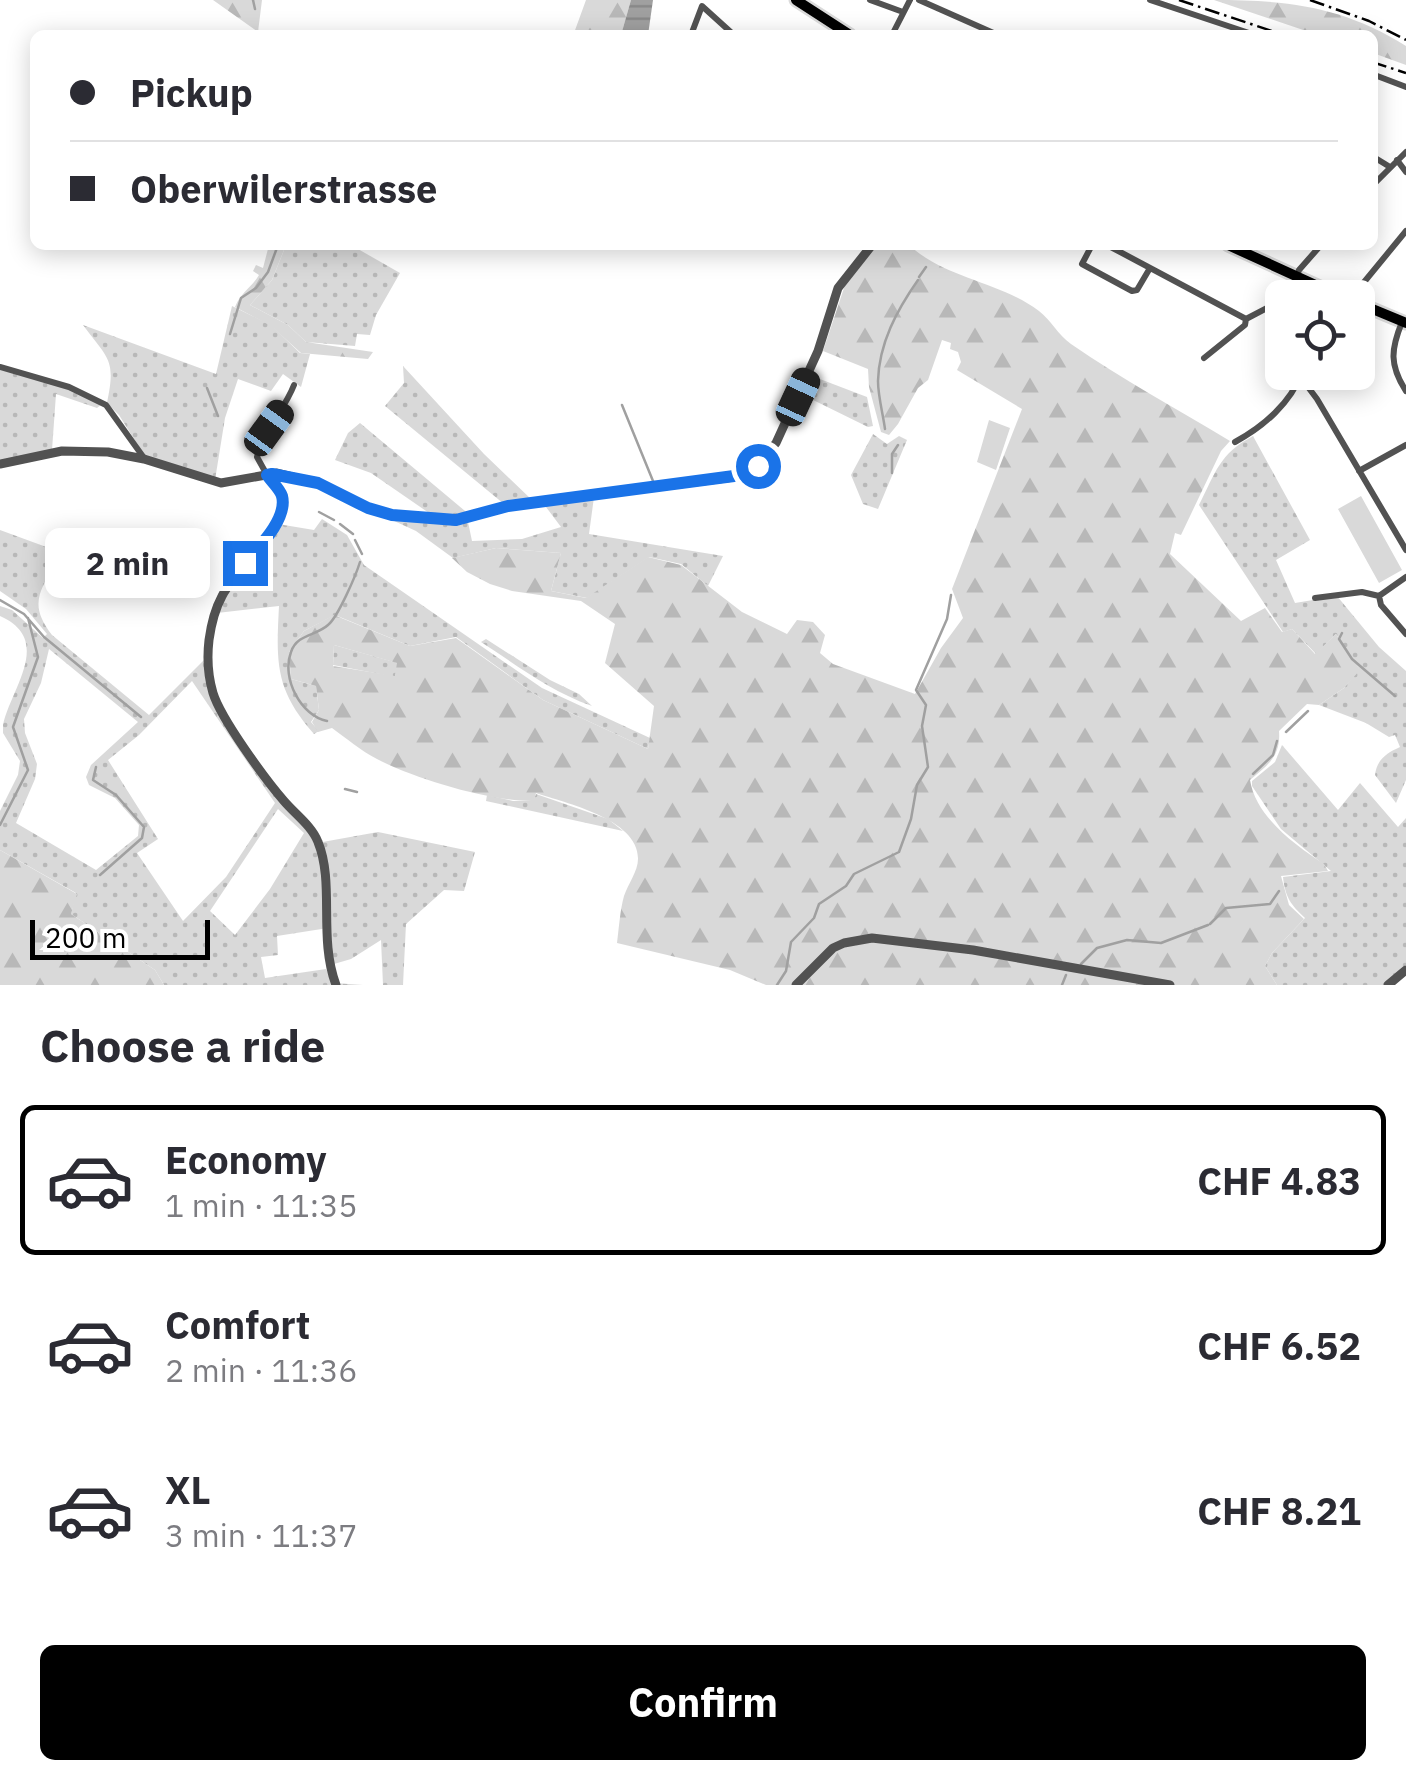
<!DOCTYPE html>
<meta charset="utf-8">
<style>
:root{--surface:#fff;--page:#f2f2f3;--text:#2b2b33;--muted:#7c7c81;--line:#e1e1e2;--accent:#000}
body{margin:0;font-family:"IBM Plex Sans",sans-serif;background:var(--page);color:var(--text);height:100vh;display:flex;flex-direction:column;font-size:38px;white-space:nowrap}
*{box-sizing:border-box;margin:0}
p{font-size:32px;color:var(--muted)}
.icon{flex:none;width:55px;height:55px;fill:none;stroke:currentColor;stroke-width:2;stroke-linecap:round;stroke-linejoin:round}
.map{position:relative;height:985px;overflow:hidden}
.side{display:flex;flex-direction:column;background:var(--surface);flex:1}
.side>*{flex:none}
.guide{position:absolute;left:30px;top:30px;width:1348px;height:220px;border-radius:15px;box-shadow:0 5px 25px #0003;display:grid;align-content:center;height:220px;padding:0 40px;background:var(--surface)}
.fabs{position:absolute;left:1265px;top:280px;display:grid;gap:20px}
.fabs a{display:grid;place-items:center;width:110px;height:110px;border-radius:15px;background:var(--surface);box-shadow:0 5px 25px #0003;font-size:50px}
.scale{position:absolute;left:30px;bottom:25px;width:180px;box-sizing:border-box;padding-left:10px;border:5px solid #000;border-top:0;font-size:28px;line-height:35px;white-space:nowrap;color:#000;-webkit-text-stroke:8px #fff;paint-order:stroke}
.end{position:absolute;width:45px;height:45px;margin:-22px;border:12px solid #1a73e8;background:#fff;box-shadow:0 0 0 5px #fff}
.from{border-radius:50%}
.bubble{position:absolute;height:70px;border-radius:15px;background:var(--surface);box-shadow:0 5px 25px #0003;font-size:32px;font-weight:700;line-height:70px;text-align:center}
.car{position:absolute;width:30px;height:60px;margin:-30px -15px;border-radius:12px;box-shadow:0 0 8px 2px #0007;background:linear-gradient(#222 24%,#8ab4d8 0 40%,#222 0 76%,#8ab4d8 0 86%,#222 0)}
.guide b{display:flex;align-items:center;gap:35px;height:95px;font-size:38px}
.guide b+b{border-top:2px solid var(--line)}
.guide i{width:25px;height:25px;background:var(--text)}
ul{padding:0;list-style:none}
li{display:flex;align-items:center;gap:30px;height:150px;margin:0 20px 15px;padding:0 20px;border:5px solid transparent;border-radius:15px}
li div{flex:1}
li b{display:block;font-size:38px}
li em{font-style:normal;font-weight:700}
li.selected{border-color:var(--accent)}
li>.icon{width:90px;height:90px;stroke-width:1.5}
h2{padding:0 40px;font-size:45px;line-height:120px}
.cta{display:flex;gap:20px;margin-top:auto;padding:20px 40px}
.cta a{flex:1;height:115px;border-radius:15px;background:var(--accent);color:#fff;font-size:40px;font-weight:700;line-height:115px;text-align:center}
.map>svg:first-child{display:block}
</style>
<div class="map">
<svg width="1406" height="985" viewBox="0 0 1406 985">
<defs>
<pattern id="green-dots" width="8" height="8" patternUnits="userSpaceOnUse" patternTransform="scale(2.5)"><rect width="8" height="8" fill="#d9d9d9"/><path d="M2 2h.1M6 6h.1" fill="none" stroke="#b8b8b8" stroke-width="1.8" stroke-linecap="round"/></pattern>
<pattern id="forest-firs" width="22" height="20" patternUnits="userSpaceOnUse" patternTransform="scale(2.5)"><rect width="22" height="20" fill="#d9d9d9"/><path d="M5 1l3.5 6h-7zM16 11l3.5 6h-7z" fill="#b8b8b8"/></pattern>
<pattern id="water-rules" width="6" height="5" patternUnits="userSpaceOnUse" patternTransform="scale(2.5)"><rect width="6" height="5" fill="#a0a0a0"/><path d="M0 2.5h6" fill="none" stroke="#888"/></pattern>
</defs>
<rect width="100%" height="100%" fill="#fff"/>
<path fill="url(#green-dots)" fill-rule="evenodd" d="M286,245H351L400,273L376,315L370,335L357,334L355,346L306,342L288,325L250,305L272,280Z
M232,306L271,325L300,353L310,354L301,387L283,374L271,391L238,379L225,418L215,480L146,458L119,415L107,403C116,359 109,360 83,325L216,374Z
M403,366L484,454L532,500L504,504L385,406L404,383Z
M0,369L68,388L102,404L97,408L56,394L52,450L0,462Z
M812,376L867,397L873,426L868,427L807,397L805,390Z
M360,423L471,516L455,519L428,516L429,513L371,473L335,460L348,433Z
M873,434L887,444L899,436L907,440L878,509L863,504L851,475Z
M1253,436L1310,540L1276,560L1295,603L1337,596L1379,647L1406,671V780L1396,803L1375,775C1377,759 1387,753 1400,747L1395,735L1389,737L1366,723L1319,705L1344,688L1359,669L1336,634L1316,654L1292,629L1283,632L1199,505C1216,472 1219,454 1253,436Z
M594,497L589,534L723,556L708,586L681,564L649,557L587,598L551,591L561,553L496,548L453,558L416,531L392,520L468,522L472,541L522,539L561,527L543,503Z
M322,519L347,535L364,565L542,688L650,738L648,749L543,700L456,637L410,646L335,615L304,631L289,652L291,679L316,686L319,710L311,722L319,731L314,734C275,690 276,663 279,606L217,613L224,597L278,524L314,530Z
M0,530L49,548L55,563C39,593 29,605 52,635L149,715L206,658L211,695L317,843L378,832L475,852L464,891L444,890L406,924L403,985H383L381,940L351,959L334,964L328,928L277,936L278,955L261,957L265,978L326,969L334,983L363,985H164L155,970L71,914L76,893L0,850V811L18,775L20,761L3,733V725C11,688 54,640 0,616V606L12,610L43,638L47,634L26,609L0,591ZM49,649L138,722L91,765L86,777L89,785L115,798L139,825L138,836L96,870L16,823L35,779L37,764L25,733L24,719L41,683ZM192,681L275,803L226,877L183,921L137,853L158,839L108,760L139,735ZM278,809L304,833L270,889L235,935L210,911Z
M486,639L550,680L579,694L592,706C548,690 520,667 481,642Z
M334,645L398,663L395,677L333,665Z
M1282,745L1338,810L1360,783L1398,827L1406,818V965L1383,985H1277L1265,966L1272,953L1305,918C1291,905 1285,897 1283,877L1331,871L1281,829L1252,786V781L1275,762Z
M536,794L608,819L623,831L486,801L487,795L513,801H533Z"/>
<path fill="url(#forest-firs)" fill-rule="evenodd" d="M213,0H262L258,32Z
M586,0H631L621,35L574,33Z
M1214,0C1286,0 1343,6 1406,46V65L1373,53L1372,35H1318Z
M269,245H286L272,280L250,305L288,325L306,342L373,352L368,359L301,353L271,326L235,307C241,292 251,288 259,275L253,271L256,265L263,268Z
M875,245H909C946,279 999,281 1039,311C1051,320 1058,335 1071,344C1122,379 1177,409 1230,441L1221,451L1181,535L1175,533L1170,554L1241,621L1265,608L1282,632L1292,629L1315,654L1336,634L1360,670L1344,688L1319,705L1307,704L1279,731C1281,756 1268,765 1250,780C1256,817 1295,845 1324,864L1328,871L1281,876L1289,905L1304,919L1272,953L1265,966L1277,985H766L730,970L617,943C619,928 620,910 624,896C628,884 638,871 638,859C639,819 565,803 536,793L534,801C492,802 415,779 377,759C361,751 346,738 332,728L318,732L312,722L319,710L316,686L291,679L289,652L304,631L334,615L410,646L456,638L543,700L648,749L654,706L605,663L615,624L581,601L512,591L490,584L467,572L452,558L496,548L561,553L551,591L586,598L648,557L681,565L742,612L787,634L797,620L813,622L825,635L820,653L833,664L915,694L941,648L963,618L952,589L1022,409L957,370L961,362L958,352L950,349L951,343L942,340L928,380L918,388L898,424L889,435L881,432L869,387L868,369L823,351L846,282ZM334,645L397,663L395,676L333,666Z
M0,850L77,894L71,914L155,970L164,985H0Z"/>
<path fill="#d9d9d9" d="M989,420L1010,428L996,470L977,462Z
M1361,496L1402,570L1379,583L1338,509Z"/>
<path fill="url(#water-rules)" d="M631,0H653L648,35H621Z"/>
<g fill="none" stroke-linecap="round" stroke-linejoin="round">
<path stroke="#a0a0a0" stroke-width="2.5" d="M253,0L255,9
M919,277L926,267
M230,334L241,298L256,288L268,272L278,245
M207,388L218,416
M622,405L653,481
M885,429C883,414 878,396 878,381C879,343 897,310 918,280
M892,473V454L898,445
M319,512L334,520
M340,524L353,534
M355,540L362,554
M0,600L24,614L44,637L141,717
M1342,633L1339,639L1352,659L1395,696
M327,721C301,716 281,678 291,652C297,634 316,636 328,625C338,617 356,575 360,562
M1286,732L1308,711
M96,767L93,780L116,795L144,827L142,838L100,875
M1253,774L1273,755L1277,741
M345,789L357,792
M0,825L28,770L13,727L38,657L28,618
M1210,924L1226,908L1270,904L1279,891
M1081,964L1097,948L1127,940L1161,943L1208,925
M777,985L786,971L791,942L814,918L819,904L846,886L854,874L899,852L911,819L917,785L928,767L922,726L926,705L916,690L947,619L951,595
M1062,985L1066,975"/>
<g stroke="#dbdbdb" stroke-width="15">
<path id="primary" d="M796,0L850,35
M1228,245L1344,298
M1358,303L1406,323"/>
</g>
<path stroke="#525252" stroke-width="6" d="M870,0L903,12
M919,0L998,35
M1150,0L1255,35
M691,35L702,6L734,35
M892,35L910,0
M1372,74L1406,87
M1372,156L1390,167
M1397,160L1406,172
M1372,186L1406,152
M1092,245L1082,264L1132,291L1137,290L1150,268
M1107,245L1246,319
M1285,298L1293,288L1299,270L1321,245
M1351,298L1406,231
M1402,322C1391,349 1389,365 1406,391
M1204,358L1245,325L1246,319L1282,300
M0,367L69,387L106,405L144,458
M1356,372L1361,375
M1299,381L1308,387L1317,399L1406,550
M1235,442C1263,427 1291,403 1302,372
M1359,471L1406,445
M267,475L257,457C264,429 284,411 294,385
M1379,596L1381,605L1406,634
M1379,596L1406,577
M1315,598L1362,592L1379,596"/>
<path stroke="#525252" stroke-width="9" d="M0,464L62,451L108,452L144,459L221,483L277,473L318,483L368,508L391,515L456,521L508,506L734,477L757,466L776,443L818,351L838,288L872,245
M267,475C272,482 283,491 283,500C282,533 237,568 222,596C215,609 211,625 209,640C207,657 208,676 213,693C221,719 265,779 284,801C295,814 312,826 318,842C335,884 318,937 336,985
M796,985L833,948L844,943L872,938L973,950L1170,985
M1388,985L1406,970"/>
<use href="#primary" stroke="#000" stroke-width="10"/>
<path stroke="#000" stroke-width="2.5" stroke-dasharray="15 5 2.5 5" stroke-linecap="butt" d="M1179,0L1284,35
M1310,0L1369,21L1406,40
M1372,62L1406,73"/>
</g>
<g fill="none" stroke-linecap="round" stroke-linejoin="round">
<path stroke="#1a73e8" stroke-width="12" d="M245,563C258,548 288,519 282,496C280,489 271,481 267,475L272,474L318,483L368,508L392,515L456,520L508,506L734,476L758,466"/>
</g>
</svg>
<div class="fabs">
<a><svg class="icon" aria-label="locate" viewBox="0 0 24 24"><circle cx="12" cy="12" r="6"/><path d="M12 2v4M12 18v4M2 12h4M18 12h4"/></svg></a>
</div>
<div class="scale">200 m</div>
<i class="end from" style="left:758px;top:466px"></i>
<i class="end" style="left:245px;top:563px"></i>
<div class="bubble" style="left:45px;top:528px;width:165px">2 min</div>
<i class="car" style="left:798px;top:397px;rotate:25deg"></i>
<i class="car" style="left:269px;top:428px;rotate:36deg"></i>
<div class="guide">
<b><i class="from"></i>Pickup</b>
<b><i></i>Oberwilerstrasse</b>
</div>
</div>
<section class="side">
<h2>Choose a ride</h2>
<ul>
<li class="selected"><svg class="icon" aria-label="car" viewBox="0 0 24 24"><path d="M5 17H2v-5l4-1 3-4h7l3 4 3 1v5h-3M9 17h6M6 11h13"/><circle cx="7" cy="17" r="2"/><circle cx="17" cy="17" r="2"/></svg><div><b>Economy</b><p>1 min · 11:35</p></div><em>CHF 4.83</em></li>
<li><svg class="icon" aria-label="car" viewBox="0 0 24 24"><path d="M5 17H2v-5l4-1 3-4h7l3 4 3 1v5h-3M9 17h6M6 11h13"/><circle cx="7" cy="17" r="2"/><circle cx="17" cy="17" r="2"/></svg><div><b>Comfort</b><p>2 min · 11:36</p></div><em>CHF 6.52</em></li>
<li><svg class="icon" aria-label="car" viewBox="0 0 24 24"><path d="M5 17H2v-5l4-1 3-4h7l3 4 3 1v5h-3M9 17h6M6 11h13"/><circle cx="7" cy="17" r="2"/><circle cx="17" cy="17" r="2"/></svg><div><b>XL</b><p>3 min · 11:37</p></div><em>CHF 8.21</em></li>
</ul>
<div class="cta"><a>Confirm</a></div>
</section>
